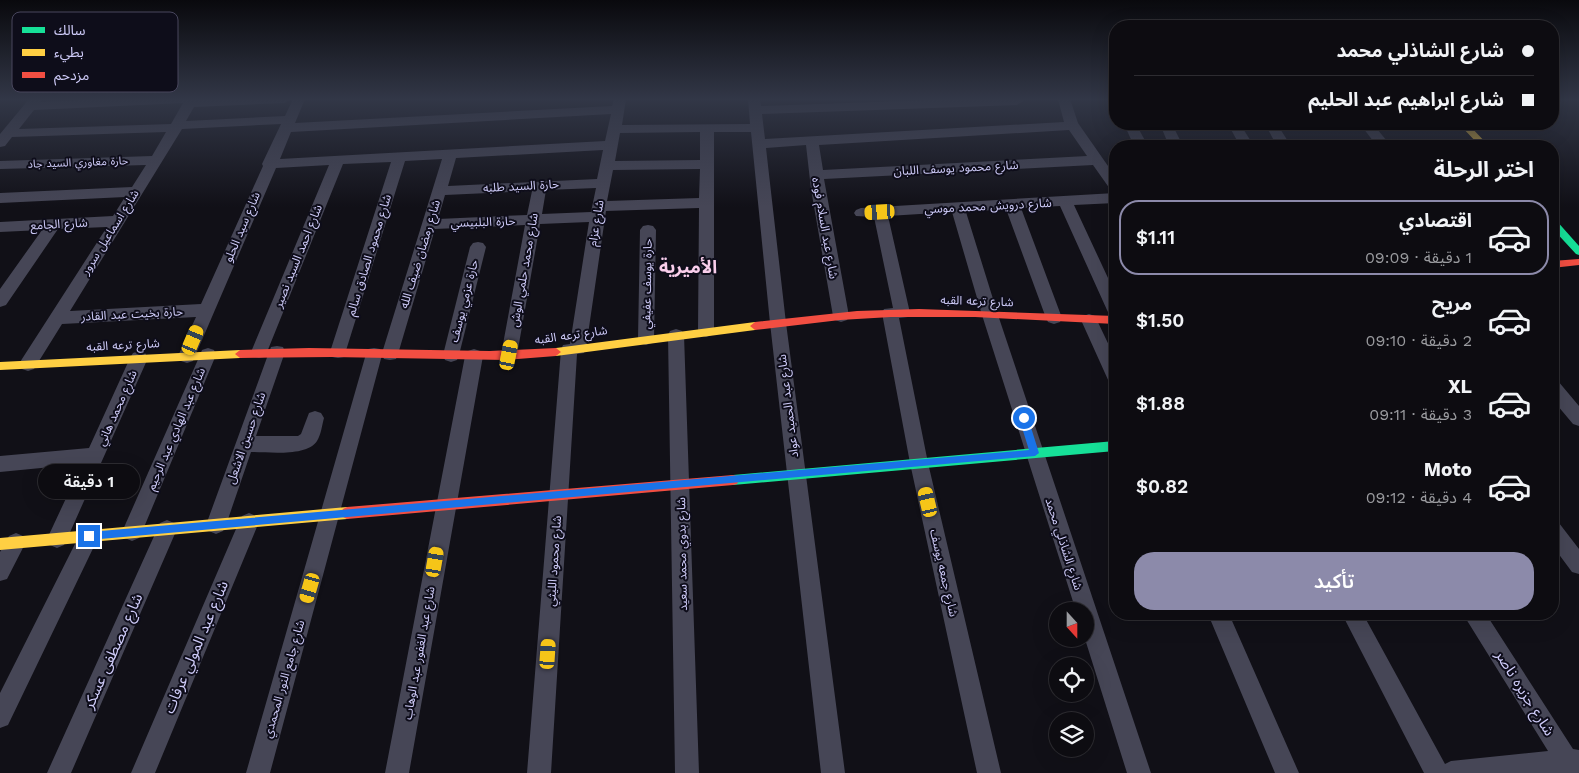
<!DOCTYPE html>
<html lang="ar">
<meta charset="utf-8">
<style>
:root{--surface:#0d0c11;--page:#16151a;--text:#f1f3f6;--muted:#9a9b9f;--line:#2d2c31;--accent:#8c8aaa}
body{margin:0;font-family:"Work Sans","Noto Sans Arabic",sans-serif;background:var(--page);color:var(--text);direction:rtl;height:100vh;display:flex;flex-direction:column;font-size:19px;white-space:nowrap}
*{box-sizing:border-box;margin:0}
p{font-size:16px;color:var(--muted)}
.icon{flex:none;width:28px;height:28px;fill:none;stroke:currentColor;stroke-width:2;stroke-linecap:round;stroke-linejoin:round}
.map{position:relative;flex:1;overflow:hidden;direction:ltr}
.panel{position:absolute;left:1109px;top:140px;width:450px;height:480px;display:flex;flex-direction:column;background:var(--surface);border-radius:20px;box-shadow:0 5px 20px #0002,0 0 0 1px var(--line);direction:rtl}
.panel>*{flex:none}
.hud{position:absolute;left:1109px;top:20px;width:450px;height:110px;border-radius:20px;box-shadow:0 5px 20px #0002,0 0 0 1px var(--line);direction:rtl;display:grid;align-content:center;height:110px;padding:0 25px;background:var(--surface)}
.needle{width:32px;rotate:159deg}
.fabs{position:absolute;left:1049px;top:602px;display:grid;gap:10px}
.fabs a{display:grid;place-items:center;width:45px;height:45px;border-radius:50%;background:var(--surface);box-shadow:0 5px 20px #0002,0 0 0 1px var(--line);font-size:25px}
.end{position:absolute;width:22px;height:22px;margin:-11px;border:6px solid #1a73e8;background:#fff;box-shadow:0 0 0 2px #fff}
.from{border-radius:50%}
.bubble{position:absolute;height:35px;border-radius:18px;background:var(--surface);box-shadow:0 5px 20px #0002,0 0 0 1px var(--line);font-size:16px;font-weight:600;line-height:35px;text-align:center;direction:rtl}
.car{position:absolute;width:15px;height:30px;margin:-15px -8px;border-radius:6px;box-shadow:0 0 4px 1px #0007;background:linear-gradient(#f5c518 24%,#345 0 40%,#f5c518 0 76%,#345 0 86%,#f5c518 0)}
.hud b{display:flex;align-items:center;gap:18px;height:48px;font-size:19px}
.hud b+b{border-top:1px solid var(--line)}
.hud i{width:12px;height:12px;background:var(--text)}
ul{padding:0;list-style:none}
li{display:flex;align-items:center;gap:15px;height:75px;margin:0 10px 8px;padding:0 15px;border:2px solid transparent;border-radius:20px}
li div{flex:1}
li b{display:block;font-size:19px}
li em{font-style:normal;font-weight:600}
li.active{border-color:var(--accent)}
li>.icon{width:45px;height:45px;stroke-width:1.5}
h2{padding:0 25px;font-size:22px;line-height:60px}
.button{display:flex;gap:10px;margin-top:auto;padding:10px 25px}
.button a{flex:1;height:58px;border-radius:20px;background:var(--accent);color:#fff;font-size:20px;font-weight:600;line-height:58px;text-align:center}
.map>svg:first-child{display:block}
</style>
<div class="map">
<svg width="1579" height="773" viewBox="0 0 1579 773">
<rect width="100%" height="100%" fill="#111017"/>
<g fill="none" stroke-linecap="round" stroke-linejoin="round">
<path fill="#464656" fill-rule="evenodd" d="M29,99H42L41,102L103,99H291L285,103L194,107L186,121L285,116L293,99H305L295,123L612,106L614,99H626L622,125L750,124L748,99H760L761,106L963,99H1022L1023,101L1017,105L762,114L765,139L1064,122L1058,99H1070L1078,123L1115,176V191L1110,189L1093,165L824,179L849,316L847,320L841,322L835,320L833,316L811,189L806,145L766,148L786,323L845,773H821L770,323L751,132H714V331L712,335L706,337L700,335L698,331L699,208L606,211L586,348L584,353L577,354L551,773H527L561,350L563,345L570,344L589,222L540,224L517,355L515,360L509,362L503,360L501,355L525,225L435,229L398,354L396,359L390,360L384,359L382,355L270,773H246L366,354L368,349L374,348L380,349L382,353L442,159L405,161L344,357L338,358L332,357L330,352L391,162L343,164L265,357L259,358L253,357L251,352L329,165L276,168L193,361L187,363L181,361L178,356L196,317L62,324L34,369L28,371L22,369L19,364L22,359L107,227L58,229L6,305L0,307V289L42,230L0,232V222L113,216L125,197L0,203V193L132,187L146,165L0,169V161L152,156L166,132L12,137L5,146L0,147V134ZM183,103L171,124L19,129L34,110ZM611,114L605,141L280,159L291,132ZM281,124L262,164L263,166L201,304L70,311L182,129ZM1069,130L1087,156L823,170L819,145ZM700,132V160L615,161L620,133ZM603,150L597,179L448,186L456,158ZM700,169L699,198L607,201L613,170ZM596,188L591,212L542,214L546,190ZM532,191L527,215L438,219L445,195Z
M1124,124H1136L1148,146H1134Z
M1160,124H1172L1183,146H1169Z
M1228,124H1240L1254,146H1240Z
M1265,124H1277L1291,146H1277Z
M1360,124H1373L1391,146H1377Z
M1115,193V203L1074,205L1115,293V316L1109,314L1107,310L1060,206L1021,208L1062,318L1060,322L1054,324L1048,322L1046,318L1006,209L966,212L998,315L1151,773H1127L1085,639V611H1076L982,315L952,212L888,216L910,313L908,317L899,318L928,463L1001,773H977L910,463L882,313L884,309L893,308L874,217L856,216L854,213L856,210L861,208Z
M648,225L653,226L656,230L654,339L652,343L646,345L640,343L638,339L640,230L643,226Z
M478,242L483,243L486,247L459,355L457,360L451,362L445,360L443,355L470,247L473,243Z
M1089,314L1095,316L1115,358V384L1109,382L1081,320L1083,316Z
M676,329L682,331L684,335L699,773H675L668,335L670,331Z
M277,346L283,347L285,352L256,436H298L301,434L309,413L315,411L321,413L324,418C322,425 321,435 317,441C307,457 268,452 251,452L226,525L223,531L216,534L209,531L206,525L269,352L271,347Z
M208,348L214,350L216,355L142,532L139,538L132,541L125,538L122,532L200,355L202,350Z
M474,349L480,351L483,356L409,773H385L465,356L468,351Z
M139,351L145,353L148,358L67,539L64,545L57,548L50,545L47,539L82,464L0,472V456L89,448L130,358L133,353Z
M1552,379L1558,381L1579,406V426L1573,424L1552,399Z
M249,513L256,516L259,522L155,773H131L239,522L242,516Z
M167,520L174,523L177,529L71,773H47L160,523Z
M1552,520L1559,523L1579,549V574L1572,572L1552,545Z
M89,527L96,530L99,536L8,725L0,728V693L82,530Z
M16,533L23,536L26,542L7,579L0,581V552L9,536Z
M1208,614H1229L1299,773H1275Z
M1342,614H1363L1445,764L1451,761L1548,751L1463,614H1486L1573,749L1579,750V773H1424Z"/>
<path fill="#16e098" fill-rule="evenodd" d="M1552,218L1555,219L1579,246V255L1576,254L1552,228Z
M1115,441V451L733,485L729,484L727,480L729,476L733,475Z"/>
<path fill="#ffcf43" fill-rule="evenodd" d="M1459,124H1468L1489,146H1480Z
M755,322L760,326L755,330L556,356L551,352L556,348Z
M240,350L245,354L240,358L0,370V362Z
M347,507L351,509L353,513L351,517L347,519L0,550V538Z"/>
<path fill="#f24e42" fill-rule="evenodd" d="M1579,259V265L1552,268V261Z
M919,309L1115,316V324L975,317H891L840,320L755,330L750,326L755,322L857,311Z
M309,348L490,351L556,348L561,352L556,356L506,360L332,357L240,358L235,354L240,350Z
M733,475L737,476L739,480L737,484L733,485L347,519L343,517L341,513L343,509L347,507Z"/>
</g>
<linearGradient id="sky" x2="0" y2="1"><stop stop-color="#09090d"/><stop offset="0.48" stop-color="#323747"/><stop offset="1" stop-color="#323747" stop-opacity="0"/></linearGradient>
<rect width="1579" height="207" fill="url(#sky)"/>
<path fill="#1a73e8" d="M1024,415L1028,418L1039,453L1035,456L89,540L84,536L89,532L1029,450L1019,418Z"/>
<g text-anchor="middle" stroke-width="4" stroke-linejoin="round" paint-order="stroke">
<g font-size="11" fill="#cfccf9" stroke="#0e0d1a">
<text transform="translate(78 162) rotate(-2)" y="4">حارة مغاوري السيد جاد</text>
</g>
<g font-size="12" fill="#cfccf9" stroke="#0e0d1a">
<text transform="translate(956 168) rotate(-3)" y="4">شارع محمود يوسف اللبان</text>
<text transform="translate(521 186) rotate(-3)" y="4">حارة السيد طلبه</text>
<text transform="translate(988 206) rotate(-3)" y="4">شارع درويش محمد موسي</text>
<text transform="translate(483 222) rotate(-2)" y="4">حارة البلبيسي</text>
<text transform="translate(596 223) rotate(-81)" y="4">شارع عزام</text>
<text transform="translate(59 224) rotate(-3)" y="4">شارع الجامع</text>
<text transform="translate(242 227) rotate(-67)" y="4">شارع سيد الحلو</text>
<text transform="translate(825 228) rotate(80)" y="4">شارع عبد السلام فوده</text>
<text transform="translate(110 232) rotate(-58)" y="4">شارع اسماعيل سرور</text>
<text transform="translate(420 254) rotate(-73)" y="4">شارع رمضان ضيف الله</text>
<text transform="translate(369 255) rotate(-73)" y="4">شارع محمود الصادق سالم</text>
<text transform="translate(298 256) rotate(-68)" y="4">شارع احمد السيد نصير</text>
<text transform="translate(524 270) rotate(-80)" y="4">شارع محمد حلمي الوش</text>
<text transform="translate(647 284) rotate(-89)" y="4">حارة يوسف عفيفي</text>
<text transform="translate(464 301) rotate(-76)" y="4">حارة عزمي يوسف</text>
<text transform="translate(977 301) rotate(2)" y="4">شارع ترعه القبه</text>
<text transform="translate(132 314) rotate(-3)" y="4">حارة بخيت عبد القادر</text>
<text transform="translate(571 335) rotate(-8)" y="4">شارع ترعه القبه</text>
<text transform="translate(123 345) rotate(-3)" y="4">شارع ترعه القبه</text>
<text transform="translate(788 406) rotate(-97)" y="4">شارع عبد الحميد عواد</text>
<text transform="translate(117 408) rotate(-66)" y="4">شارع محمد هاني</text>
<text transform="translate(176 429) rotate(-67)" y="4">شارع عبد الهادي عبد الرحيم</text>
<text transform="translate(246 438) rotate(-71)" y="4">شارع حسين الاشعل</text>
<text transform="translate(1064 544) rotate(72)" y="4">شارع الشاذلي محمد</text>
<text transform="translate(682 554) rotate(-91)" y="4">شارع بدوي محمد سعيد</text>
<text transform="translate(554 561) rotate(-86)" y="4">شارع محمود الليثي</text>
<text transform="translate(944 573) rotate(77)" y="4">شارع جمعه يوسف</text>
<text transform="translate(419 653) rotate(-80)" y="4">شارع عبد الغفور عبد الوهاب</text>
<text transform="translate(284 679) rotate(-74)" y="4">شارع جامع النور المحمدي</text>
</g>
<g font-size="15" fill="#cfccf9" stroke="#0e0d1a">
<text transform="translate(196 647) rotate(-67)" y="5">شارع عبد المولي عرفات</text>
<text transform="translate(113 651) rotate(-66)" y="5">شارع مصطفى عسكر</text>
<text transform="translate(1525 693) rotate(58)" y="5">شارع جزيره ناصر</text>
</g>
<g font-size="18" font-weight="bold" fill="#f9ceeb" stroke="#0e0d1a">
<text x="688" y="273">الأميرية</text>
</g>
</g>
<rect x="12" y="12" width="166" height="80" rx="8" fill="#0e0d1a" stroke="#48465d" stroke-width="1"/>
<rect x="22" y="27" width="23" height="6" fill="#16e098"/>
<rect x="22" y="49" width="23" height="7" fill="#ffcf43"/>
<rect x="22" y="72" width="23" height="6" fill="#f24e42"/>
<g font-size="14" fill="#cfccf9">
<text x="54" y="35">سالك</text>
<text x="54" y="57">بطيء</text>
<text x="54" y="80">مزدحم</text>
</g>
</svg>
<div class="fabs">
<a><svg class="needle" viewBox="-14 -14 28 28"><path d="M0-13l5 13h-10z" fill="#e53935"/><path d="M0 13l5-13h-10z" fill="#9a9b9f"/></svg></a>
<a><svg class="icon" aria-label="locate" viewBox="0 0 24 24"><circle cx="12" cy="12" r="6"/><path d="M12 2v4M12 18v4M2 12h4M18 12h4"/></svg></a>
<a><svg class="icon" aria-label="layers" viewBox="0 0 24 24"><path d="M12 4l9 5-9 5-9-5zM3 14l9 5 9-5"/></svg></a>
</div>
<i class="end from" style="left:1024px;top:418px"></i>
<i class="end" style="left:89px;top:536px"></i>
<div class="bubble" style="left:38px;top:464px;width:102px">1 دقيقة</div>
<i class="car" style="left:880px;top:212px;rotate:267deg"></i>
<i class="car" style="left:193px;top:340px;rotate:23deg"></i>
<i class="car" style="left:509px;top:355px;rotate:11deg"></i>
<i class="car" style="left:928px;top:502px;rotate:347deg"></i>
<i class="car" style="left:435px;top:562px;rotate:10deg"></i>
<i class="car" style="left:310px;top:588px;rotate:196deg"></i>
<i class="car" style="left:548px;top:654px;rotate:4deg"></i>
<div class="hud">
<b><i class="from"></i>شارع الشاذلي محمد</b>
<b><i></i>شارع ابراهيم عبد الحليم</b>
</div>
<section class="panel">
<h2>اختر الرحلة</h2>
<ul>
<li class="active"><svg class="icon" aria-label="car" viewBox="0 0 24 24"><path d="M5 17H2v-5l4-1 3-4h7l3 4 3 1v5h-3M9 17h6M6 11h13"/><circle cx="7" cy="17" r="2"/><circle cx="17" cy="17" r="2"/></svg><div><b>اقتصادي</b><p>1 دقيقة · 09:09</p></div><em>$1.11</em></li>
<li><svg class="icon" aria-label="car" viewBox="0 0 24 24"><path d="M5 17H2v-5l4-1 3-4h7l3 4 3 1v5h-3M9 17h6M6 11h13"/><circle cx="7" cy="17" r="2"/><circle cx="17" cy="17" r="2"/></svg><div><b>مريح</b><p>2 دقيقة · 09:10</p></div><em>$1.50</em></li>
<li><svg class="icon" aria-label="car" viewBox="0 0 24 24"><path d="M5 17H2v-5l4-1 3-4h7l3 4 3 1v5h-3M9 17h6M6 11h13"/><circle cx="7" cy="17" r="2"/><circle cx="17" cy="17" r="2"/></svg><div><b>XL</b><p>3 دقيقة · 09:11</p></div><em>$1.88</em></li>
<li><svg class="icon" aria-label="car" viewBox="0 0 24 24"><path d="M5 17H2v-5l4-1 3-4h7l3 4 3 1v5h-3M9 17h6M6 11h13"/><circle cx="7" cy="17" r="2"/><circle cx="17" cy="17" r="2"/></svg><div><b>Moto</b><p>4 دقيقة · 09:12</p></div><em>$0.82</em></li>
</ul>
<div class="button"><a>تأكيد</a></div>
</section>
</div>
